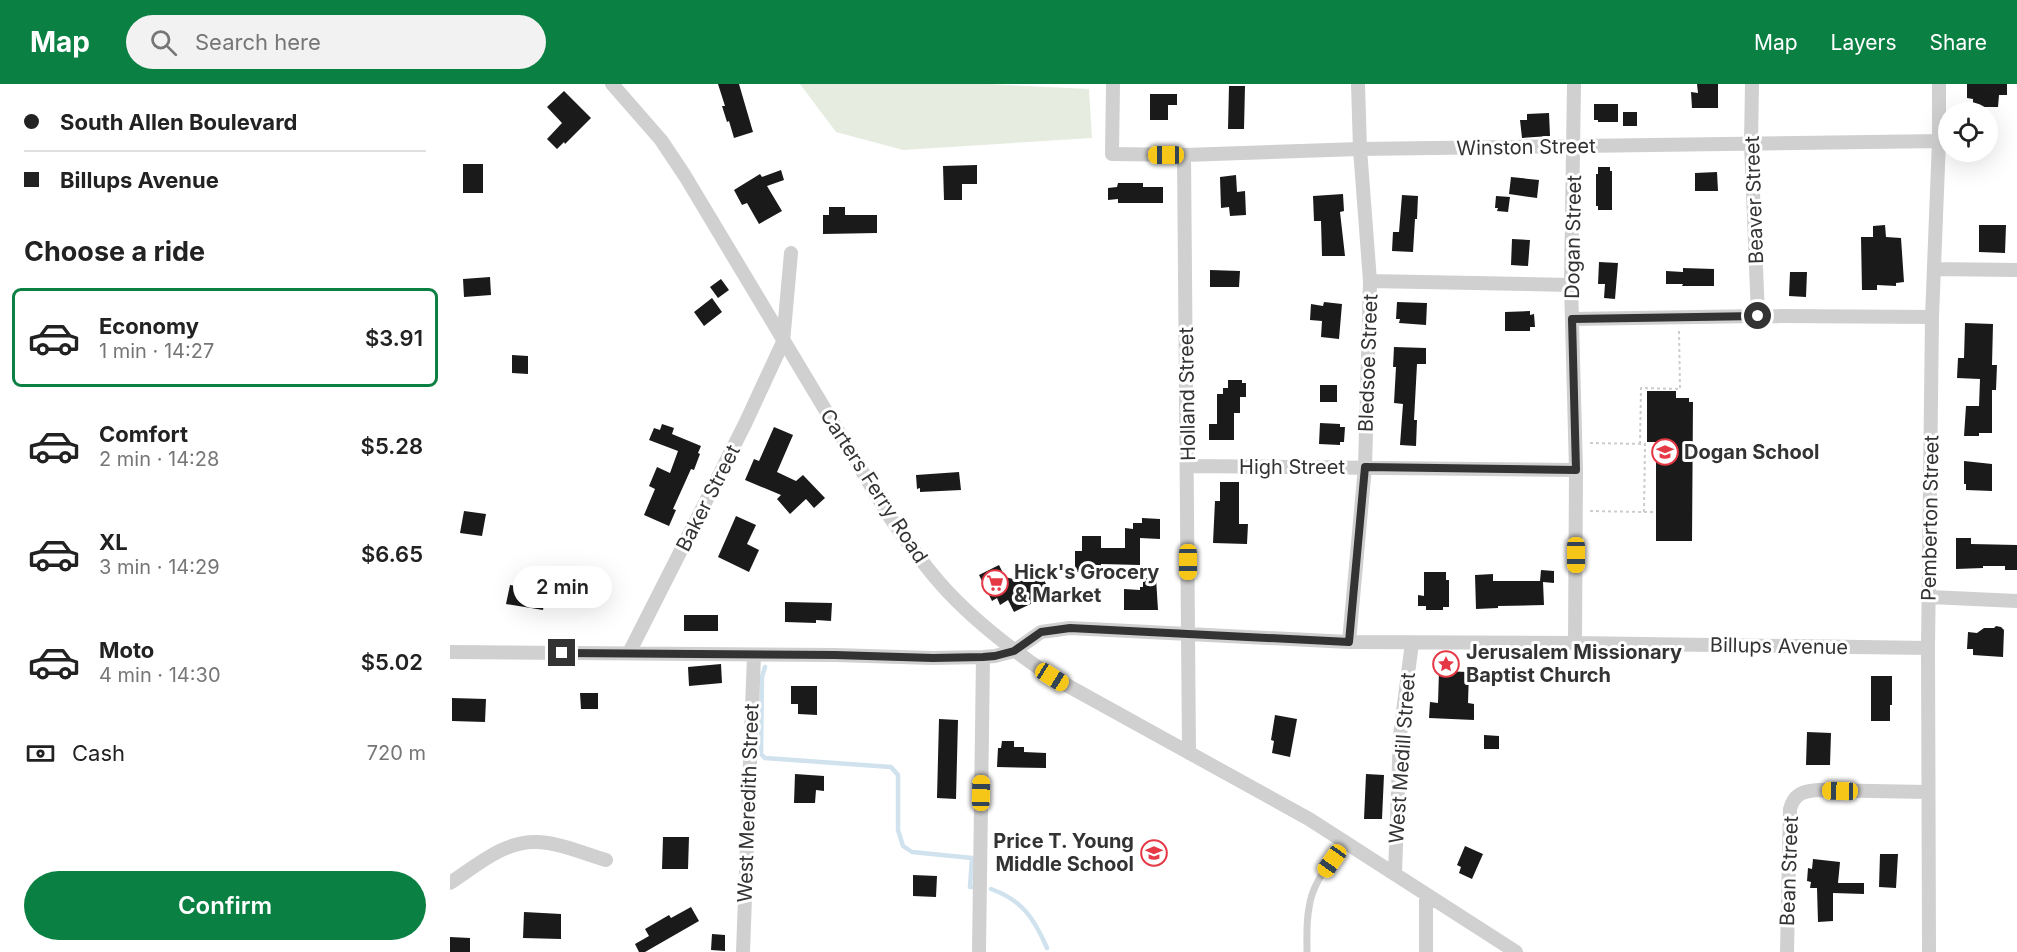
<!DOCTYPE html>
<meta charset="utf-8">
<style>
:root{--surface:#fff;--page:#f2f2f2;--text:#222;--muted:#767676;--line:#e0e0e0;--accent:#0b8043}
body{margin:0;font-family:Inter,sans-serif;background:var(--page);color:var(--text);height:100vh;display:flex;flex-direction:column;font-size:22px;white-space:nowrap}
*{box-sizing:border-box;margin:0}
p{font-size:20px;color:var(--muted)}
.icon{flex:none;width:33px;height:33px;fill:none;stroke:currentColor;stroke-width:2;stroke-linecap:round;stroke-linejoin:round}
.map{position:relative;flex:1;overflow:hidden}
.details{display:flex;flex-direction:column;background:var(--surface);width:450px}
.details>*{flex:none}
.top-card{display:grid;align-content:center;height:132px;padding:0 24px;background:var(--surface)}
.fabs{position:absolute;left:1488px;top:18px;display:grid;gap:12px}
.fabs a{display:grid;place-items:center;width:60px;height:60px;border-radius:50%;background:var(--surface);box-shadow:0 6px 24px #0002;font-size:30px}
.end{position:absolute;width:27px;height:27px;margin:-14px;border:8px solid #333;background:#fff;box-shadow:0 0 0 3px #fff}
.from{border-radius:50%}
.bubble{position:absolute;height:42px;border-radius:21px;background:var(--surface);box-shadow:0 6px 24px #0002;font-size:20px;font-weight:600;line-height:42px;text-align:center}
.car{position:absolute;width:18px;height:36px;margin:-18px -9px;border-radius:8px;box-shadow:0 0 4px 2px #0007;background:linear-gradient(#f5c518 24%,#345 0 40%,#f5c518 0 76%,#345 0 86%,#f5c518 0)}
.top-card b{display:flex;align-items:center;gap:21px;height:57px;font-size:22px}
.top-card b+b{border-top:2px solid var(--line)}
.top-card i{width:15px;height:15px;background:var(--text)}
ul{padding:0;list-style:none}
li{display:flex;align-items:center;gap:18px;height:99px;margin:0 12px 9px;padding:0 12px;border:3px solid transparent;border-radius:9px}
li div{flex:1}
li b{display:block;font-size:22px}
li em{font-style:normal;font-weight:600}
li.active{border-color:var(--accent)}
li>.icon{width:54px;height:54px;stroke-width:1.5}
h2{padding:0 24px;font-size:27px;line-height:72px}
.pay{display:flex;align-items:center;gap:15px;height:66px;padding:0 24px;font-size:22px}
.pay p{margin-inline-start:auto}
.cta{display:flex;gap:12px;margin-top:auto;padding:12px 24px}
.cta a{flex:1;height:69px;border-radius:36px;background:var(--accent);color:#fff;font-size:24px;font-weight:600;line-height:69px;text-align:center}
header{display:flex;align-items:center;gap:36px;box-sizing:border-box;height:84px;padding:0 30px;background:var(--accent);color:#fff}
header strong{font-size:28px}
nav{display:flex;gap:33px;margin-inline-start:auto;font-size:21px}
.search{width:420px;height:54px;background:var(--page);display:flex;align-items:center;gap:15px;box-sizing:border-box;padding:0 21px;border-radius:33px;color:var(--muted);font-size:22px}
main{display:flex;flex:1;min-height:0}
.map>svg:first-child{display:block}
</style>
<header>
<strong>Map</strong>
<div class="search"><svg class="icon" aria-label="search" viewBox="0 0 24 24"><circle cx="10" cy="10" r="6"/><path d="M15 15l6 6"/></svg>Search here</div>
<nav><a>Map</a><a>Layers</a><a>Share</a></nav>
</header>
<main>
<section class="details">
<div class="top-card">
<b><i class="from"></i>South Allen Boulevard</b>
<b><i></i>Billups Avenue</b>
</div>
<h2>Choose a ride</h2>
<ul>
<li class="active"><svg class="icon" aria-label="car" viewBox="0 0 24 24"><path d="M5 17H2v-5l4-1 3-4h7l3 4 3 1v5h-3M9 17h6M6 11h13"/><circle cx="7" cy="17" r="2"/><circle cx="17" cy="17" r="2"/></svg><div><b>Economy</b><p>1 min · 14:27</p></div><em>$3.91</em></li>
<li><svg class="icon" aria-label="car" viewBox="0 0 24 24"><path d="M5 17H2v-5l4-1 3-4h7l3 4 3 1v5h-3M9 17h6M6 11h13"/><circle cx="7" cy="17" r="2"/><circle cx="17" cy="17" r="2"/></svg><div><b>Comfort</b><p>2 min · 14:28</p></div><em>$5.28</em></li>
<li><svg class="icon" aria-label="car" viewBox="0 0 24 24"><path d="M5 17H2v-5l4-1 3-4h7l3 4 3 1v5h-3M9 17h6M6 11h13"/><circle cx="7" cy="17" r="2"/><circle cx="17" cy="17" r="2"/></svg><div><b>XL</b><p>3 min · 14:29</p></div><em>$6.65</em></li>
<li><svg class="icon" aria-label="car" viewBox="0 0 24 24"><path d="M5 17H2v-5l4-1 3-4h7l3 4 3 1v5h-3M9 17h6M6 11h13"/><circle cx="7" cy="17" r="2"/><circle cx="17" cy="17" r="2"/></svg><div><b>Moto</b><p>4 min · 14:30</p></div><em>$5.02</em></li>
</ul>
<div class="pay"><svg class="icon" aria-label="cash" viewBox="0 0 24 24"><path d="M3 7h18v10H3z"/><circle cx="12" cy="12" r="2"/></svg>Cash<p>720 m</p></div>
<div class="cta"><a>Confirm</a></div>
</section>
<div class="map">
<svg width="1567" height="868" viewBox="0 0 1567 868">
<rect width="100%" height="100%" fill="#fff"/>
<path fill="#e6ecdf" d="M350,0H536L639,5L642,54L453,66L386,48Z"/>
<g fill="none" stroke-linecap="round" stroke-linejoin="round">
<path stroke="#cfe2ee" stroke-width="4.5" d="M315,583L312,593L311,670L315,674L441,683L448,691V746L453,762L462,768L522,774L520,803H523
M541,805C572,816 584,834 597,864"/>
</g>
<path fill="#1a1a1a" d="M268,0H289L303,48L284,54L279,37L277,38L272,22H275Z
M1247,0H1268V24H1242L1241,8L1248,9Z
M1517,0H1557V11H1549L1548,23H1523V15L1517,14Z
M779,2H795L794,45H778Z
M114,7L141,34L115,60L114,58L107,65L97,55L112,39L97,23Z
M700,10H727V21H718V36H700Z
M1144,20H1168V38H1148V36H1144Z
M1173,28H1187V42H1173Z
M1099,29L1100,52L1072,54L1070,36H1077V30Z
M13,80H33V109H13Z
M527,81V100H512V116H494L493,82Z
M1148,83H1160V87H1162V126H1148V122H1146V90H1148Z
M331,86L334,96L317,102L332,127L309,140L297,119L292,121L284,106L310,90L312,93Z
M1267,88L1268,107H1245V89Z
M786,91L787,108L795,107L796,131L780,132L779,123L771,124L770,93Z
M1061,93L1089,96L1087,114L1059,110Z
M668,99H693V103H713V119H668V115L658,116V104L667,103Z
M893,110L894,127L890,128L895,172H872L871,137H864L863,112Z
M952,111L968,112L967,135H965L963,168L942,167L943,148H949Z
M1046,112L1060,113L1058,128L1047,127L1048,124H1045Z
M379,123H395V131H427V149L373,150V131H379Z
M1435,141L1436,153L1451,154L1454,198L1446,199V202L1427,201V206H1412L1411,153H1423V142Z
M1529,141H1556L1555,169L1529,168Z
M1062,155L1080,156L1078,182L1061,181Z
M1149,178L1168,179L1165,215L1154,214L1155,200H1148Z
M1233,184L1264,185V202H1232L1233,200H1216V187L1233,188Z
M760,186L790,187L789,203H760Z
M1340,188H1357L1356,213L1339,212Z
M40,193L41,211L14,213L13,195Z
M271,195L279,206L268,214L260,203Z
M262,214L272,228L254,242L244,228Z
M874,218L892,220L889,255L871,253L872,237L860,236L861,220L873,222Z
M947,218L977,219L976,241L949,239L950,235H946Z
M1080,227V231L1084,230L1085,243H1080V247H1055V228Z
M1515,239L1543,240L1542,281H1547L1546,306H1542V349H1529V352H1514L1516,322H1529L1530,295L1507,294L1508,274H1514Z
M944,263L976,264V280H967L964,336H967L966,362L950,361L953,320L944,319L946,283H943Z
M62,271L78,272V290L62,289Z
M778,296H792V299H796V313H790V329H784V356H759V340H767V310H773V304H778Z
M870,301H887V318H870Z
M1197,307H1226V314H1239V318H1243L1242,457H1206V358H1197Z
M870,339L890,340V343H895L894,358H890V361L869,360Z
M212,340L224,344L222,350L251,362L248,369L250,370L244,386L241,385L223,425L226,426L219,442L194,431L205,405L199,402L207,383L220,389L228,367L199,356L204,344L210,346Z
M324,343L343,351L327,388L346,397L353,391L375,414L364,424L356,415L340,430L327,415L331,411L295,396L304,375L309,377Z
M1514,377L1542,380V407L1516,406V400H1514Z
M509,388L511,406L470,408V404L467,405L466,391Z
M770,398H789V440H798L797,460L763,459L765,417H770Z
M14,427L36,430L32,452L10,449Z
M286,432L306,441L297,460L309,466L299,488L268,473Z
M692,434L710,435V455L690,454V481L651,480V493H632V488H625V467H632V452H651V464H675V444L683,445V439H692Z
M1506,454H1521V460L1567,461V486H1555V482H1533V484L1506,485Z
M549,481L555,493L571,497L578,493L581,498L592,492L601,510L564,528L558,516L550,521L547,514L542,517L529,491Z
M1091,486L1104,487V499L1093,498L1094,521L1048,522V524L1026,525L1025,491L1043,490V497H1090Z
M974,488H996V496H999V523H993V526H976V522H968V511L974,512Z
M693,494H706L708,526H674V505L690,506V503H693Z
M60,501L96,507L93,526L56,520Z
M335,518L382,519L381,537L366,536V539L335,538Z
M234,531H268V547H234Z
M1546,542L1551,543L1554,546L1553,573L1523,571V565H1517L1518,548L1527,549L1534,544H1544Z
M271,580L272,599L239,602L238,583Z
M989,587L1019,588L1018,619L1024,620V636L979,634L980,618L988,619Z
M1421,592H1442V621H1440V637H1421Z
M341,602H367V631L348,630V620H341Z
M130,609H148V625H131Z
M2,614L36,615L35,638L2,637Z
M825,631L847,635L840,673L822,669L824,657L821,656Z
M489,635L508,636L506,715L487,714Z
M1357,648L1381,649L1380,681H1356Z
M1034,651L1049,652V665H1034Z
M552,657H564V663H574V668L596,669V684L547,683L548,664H551Z
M345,690L374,692V707L366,706L365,719H344Z
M916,690L934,691L932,735H914Z
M213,753H239L238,785H212Z
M1015,762L1033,770L1022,795L1009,789L1011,783L1007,781Z
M1430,770H1448L1446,804L1429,803Z
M1363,775L1390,778L1388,799H1414V810L1383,809V837L1368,838L1367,804H1360L1361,798L1357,797L1358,784L1362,785Z
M463,791L487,792L486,813L463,812Z
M241,823L249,837L195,868H189L185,860L199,852L195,845L219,831L221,834Z
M74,828L111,830V855L73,854Z
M262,850L275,851V867L261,866Z
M0,853L20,854V868H0Z"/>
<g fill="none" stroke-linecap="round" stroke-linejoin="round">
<path stroke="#cdcdcd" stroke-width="2" stroke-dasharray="3 3" stroke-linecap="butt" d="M1140,359L1195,360L1194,428L1140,427
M1190,360L1191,304L1230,305L1229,246
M1194,428H1205"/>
<path stroke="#d0d0d0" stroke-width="7" d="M857,868C857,854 856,839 859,824C862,798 881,778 895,757"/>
<path stroke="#d0d0d0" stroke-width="14" d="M162,0L211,56L235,92L439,432C455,455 471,477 489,498C521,535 562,566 602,593L859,735L1066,868
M663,0L662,70L734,71L910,65L1489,57
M1124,0L1121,201L1126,386L1125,559
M1302,0L1301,59L1308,232
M734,71L739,669
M1484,185L1567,186
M920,197L1121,201
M1122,235L1308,232L1482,233
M738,382L1126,386
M1480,513L1567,517
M899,558L915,383L920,197L910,65L908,0
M0,568L385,571L483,574L533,573L545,572L564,567L591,548L620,544L899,558L1125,559L1478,564
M179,569L295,340L333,258L341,169
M945,789L950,651L962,559
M0,799C26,782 55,756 88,758C111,759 135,770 156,776
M976,810V868
M293,868L304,571
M529,868L533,573
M1337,868L1340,725C1344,710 1353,707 1368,706L1477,708
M1479,868L1478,564L1482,233L1489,57V0"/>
</g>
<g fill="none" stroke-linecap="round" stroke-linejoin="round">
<path stroke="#333" stroke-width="8" d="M112,569L385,571L483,574L533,573L545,572L564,567L591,548L620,544L899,558L915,383L1126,386L1122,235L1308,232"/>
</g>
<defs>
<g id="school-ring" transform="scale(1.35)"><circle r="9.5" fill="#fff" stroke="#e63946" stroke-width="1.5"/><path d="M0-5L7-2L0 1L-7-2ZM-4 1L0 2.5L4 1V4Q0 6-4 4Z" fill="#e63946"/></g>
<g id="supermarket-ring" transform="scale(1.35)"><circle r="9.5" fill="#fff" stroke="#e63946" stroke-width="1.5"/><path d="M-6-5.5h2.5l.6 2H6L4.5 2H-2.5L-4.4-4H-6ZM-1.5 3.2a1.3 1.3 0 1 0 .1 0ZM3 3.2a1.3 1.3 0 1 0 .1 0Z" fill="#e63946"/></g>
<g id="sight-ring" transform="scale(1.35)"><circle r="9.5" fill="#fff" stroke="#e63946" stroke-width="1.5"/><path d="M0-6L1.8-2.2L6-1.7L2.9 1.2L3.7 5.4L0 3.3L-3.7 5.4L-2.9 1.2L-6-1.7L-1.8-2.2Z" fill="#e63946"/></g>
</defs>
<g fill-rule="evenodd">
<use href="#school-ring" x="1215" y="368"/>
<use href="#supermarket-ring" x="545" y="499"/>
<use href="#sight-ring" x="996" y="580"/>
<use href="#school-ring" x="704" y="769"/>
</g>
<g text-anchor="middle" stroke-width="6" stroke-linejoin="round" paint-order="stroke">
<g font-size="20" fill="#333" stroke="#fff">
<text transform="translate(1076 63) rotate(-1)" y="7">Winston Street</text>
<text transform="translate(1304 116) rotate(-92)" y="7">Beaver Street</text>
<text transform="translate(1123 153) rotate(-89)" y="7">Dogan Street</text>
<text transform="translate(918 279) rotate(-88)" y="7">Bledsoe Street</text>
<text transform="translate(737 310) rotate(-91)" y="7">Holland Street</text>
<text x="842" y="390">High Street</text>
<text transform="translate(424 402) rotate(57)" y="7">Carters Ferry Road</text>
<text transform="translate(258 414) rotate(-63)" y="7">Baker Street</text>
<text transform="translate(1480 434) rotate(-89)" y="7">Pemberton Street</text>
<text transform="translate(1329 562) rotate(1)" y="7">Billups Avenue</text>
<text transform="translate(952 674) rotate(-86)" y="7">West Medill Street</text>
<text transform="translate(298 719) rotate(-88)" y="7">West Meredith Street</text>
<text transform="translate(1339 787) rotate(-88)" y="7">Bean Street</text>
</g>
<g font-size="20" font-weight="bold" fill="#333" stroke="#fff" text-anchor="start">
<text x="1234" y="375">Dogan School</text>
<text x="564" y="495">Hick's Grocery<tspan x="564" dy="23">&amp; Market</tspan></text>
<text x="1016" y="575">Jerusalem Missionary<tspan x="1016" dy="23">Baptist Church</tspan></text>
<text x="684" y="764" text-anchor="end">Price T. Young<tspan x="684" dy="23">Middle School</tspan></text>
</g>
</g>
</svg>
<div class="fabs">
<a><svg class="icon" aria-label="locate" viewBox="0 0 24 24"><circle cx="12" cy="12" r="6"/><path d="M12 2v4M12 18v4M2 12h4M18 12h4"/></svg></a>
</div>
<i class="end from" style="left:1308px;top:232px"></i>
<i class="end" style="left:112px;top:569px"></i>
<div class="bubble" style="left:63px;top:482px;width:99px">2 min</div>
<i class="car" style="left:716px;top:71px;rotate:270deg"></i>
<i class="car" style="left:1126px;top:471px;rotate:180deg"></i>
<i class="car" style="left:738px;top:478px;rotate:180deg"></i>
<i class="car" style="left:602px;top:593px;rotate:122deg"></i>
<i class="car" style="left:1390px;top:707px;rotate:271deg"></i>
<i class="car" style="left:531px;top:709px;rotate:1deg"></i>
<i class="car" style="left:882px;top:777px;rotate:215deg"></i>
</div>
</main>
